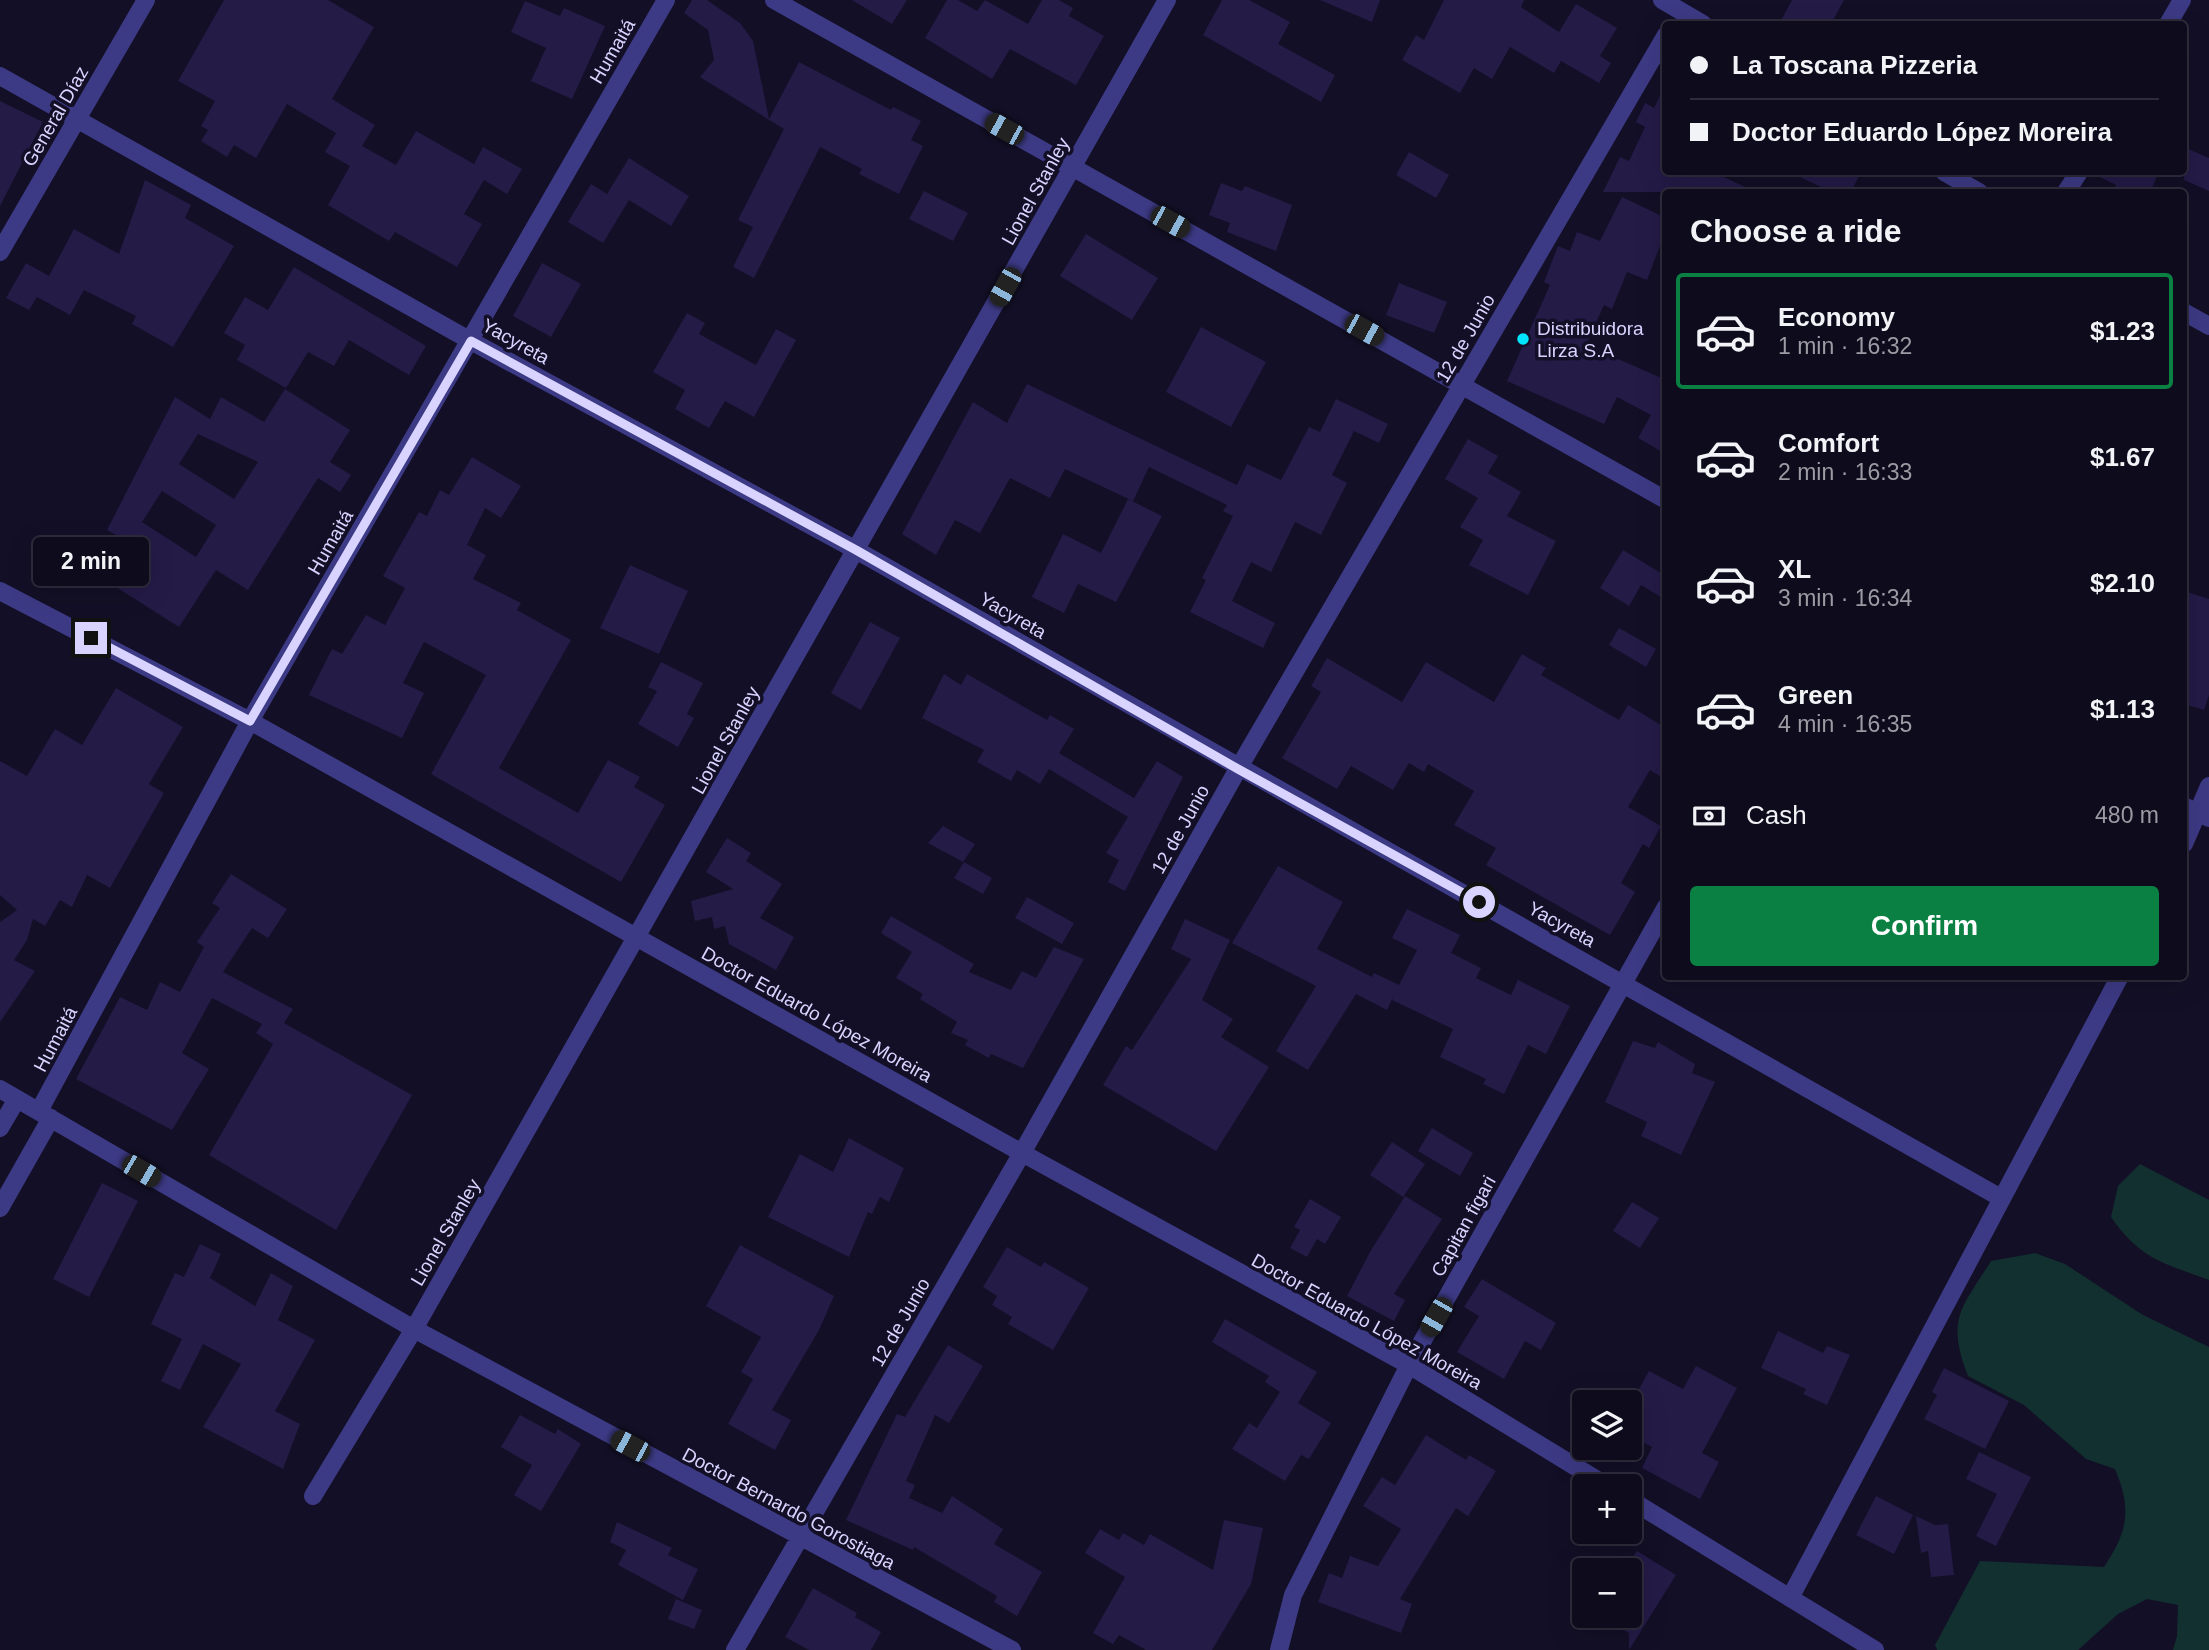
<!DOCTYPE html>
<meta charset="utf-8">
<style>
:root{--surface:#0e0b1c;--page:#171425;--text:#f1f3f6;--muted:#9b9ba3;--line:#2e2b3b;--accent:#0b8043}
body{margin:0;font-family:Arial,sans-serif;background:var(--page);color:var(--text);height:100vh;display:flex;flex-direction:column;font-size:26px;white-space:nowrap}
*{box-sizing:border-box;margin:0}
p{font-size:23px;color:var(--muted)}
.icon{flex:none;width:38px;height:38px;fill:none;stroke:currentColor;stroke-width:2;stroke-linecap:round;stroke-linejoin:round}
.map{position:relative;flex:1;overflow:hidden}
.drawer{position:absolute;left:1662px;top:189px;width:525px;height:791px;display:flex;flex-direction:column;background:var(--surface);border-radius:7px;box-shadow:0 7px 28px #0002,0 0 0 2px var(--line)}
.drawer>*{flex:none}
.guide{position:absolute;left:1662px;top:21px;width:525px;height:154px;border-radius:7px;box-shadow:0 7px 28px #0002,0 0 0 2px var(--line);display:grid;align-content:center;height:154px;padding:0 28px;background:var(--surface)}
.controls{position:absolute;left:1572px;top:1390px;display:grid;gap:14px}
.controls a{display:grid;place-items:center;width:70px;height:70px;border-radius:7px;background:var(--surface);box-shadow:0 7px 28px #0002,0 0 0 2px var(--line);font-size:35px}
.end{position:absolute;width:32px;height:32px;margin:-16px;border:9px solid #d9d4ff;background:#111;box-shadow:0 0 0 4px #111}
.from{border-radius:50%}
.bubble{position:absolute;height:49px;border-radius:7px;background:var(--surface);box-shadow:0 7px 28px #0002,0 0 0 2px var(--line);font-size:23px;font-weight:700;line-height:49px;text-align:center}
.car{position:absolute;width:21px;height:42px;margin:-21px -10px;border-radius:9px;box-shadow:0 0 5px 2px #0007;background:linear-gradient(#222 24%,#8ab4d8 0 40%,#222 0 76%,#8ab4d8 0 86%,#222 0)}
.guide b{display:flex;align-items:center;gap:24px;height:66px;font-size:26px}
.guide b+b{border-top:2px solid var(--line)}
.guide i{width:18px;height:18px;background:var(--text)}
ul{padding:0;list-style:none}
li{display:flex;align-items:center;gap:21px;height:116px;margin:0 14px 10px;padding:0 14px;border:4px solid transparent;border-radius:7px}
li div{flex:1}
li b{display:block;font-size:26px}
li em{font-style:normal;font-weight:700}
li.active{border-color:var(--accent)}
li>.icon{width:63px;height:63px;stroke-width:1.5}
h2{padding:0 28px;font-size:32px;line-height:84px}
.pay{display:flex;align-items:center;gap:18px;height:77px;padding:0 28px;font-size:26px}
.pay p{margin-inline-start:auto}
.button{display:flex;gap:14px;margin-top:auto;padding:14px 28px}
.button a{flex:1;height:80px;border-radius:7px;background:var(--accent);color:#fff;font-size:28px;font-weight:700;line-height:80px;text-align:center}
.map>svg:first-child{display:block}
</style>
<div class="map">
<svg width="2209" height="1650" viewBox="0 0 2209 1650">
<rect width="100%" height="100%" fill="#130f26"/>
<path fill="#12302f" d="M2140,1164L2209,1200V1280C2163,1263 2140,1259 2111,1217L2118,1186Z
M2035,1253L2065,1264L2143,1315L2209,1347V1650H2173L2177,1636L2178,1605L2147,1599L2118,1614L2078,1650H1937L1935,1645L1980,1561L2104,1567C2128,1531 2132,1510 2115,1469L2086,1459L2024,1405L1968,1376C1946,1319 1961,1309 1991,1261Z"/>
<path fill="#241b47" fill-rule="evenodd" d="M224,0H328L374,27L332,99L375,125L362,146L396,165L416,131L474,164L483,147L522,169L507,194L484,180L464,214L482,224L457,267L395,232L389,241L328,205L350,166L325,152L336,133L287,104L256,158L234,145L227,157L201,141L208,130L201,126L215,101L178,81Z
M692,0H707L740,23L753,41L769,119L799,62L891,110L893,107L921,121L911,140L923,146L899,194L859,174L862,169L820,147L754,278L733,267L753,227L738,220L784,129L700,77L714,60L708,30L684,13Z
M852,0H907L892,24Z
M947,0H958L977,11L985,0L1028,24L1042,0H1059L1073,8L1069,16L1104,36L1076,85L1010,49L992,79L925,38Z
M1222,0H1249L1290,22L1278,44L1335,75L1321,102L1203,35Z
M1320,0H1380L1372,22Z
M1444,0H1524L1521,7L1559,32L1576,4L1617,28L1600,56L1611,63L1599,83L1561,61L1554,73L1510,47L1492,79L1474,68L1460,93L1402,60L1416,35L1424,40Z
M1792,0H1844L1831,24H1779Z
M525,1L560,16L564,8L605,26L572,99L531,81L546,48L511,32Z
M1666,84V172H1713L1756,192H1603L1620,157L1629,161L1645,127L1636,122L1645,103L1654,108Z
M0,101L43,122L0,206Z
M2184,147L2209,158V191L2184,180Z
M1409,152L1449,175L1436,198L1396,175Z
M629,158L689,196L671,226L629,200L603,243L568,222L591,184L607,194Z
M1789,172H1861L1851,192H1832Z
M2090,172H2159L2150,192H2113L2116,185Z
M145,180L191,205L185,218L234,246L173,347L132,324L136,316L84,290L70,315L37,297L29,310L6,298L26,263L49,276L74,229L119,254Z
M1221,183L1242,191L1245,186L1292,205L1276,251L1227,232L1230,223L1209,215Z
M924,191L968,213L953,241L909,219Z
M1622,197L1666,218V245L1661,243L1647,280L1627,272L1612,309L1604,305L1586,345L1666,380V454L1638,438L1651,415L1617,397L1604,424L1507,381L1550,285L1544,282L1558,246L1570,251L1577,232L1600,241Z
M1086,234L1158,278L1132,320L1060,276Z
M542,263L581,284L551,337L513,316Z
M294,267L426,346L409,375L349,340L334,366L308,352L286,388L237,360L245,345L224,333L245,297L268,310Z
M1399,283L1447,302L1434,333L1386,315Z
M687,313L705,323L699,334L756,365L776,329L796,340L754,417L725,401L709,428L675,409L685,390L653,372Z
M1201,327L1266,362L1231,427L1166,392Z
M1027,384L1237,485L1247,464L1281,480L1309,427L1320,432L1336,399L1388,424L1379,443L1354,431L1332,475L1347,483L1321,535L1295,522L1271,572L1251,562L1232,601L1275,623L1263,648L1190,612L1206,580L1202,578L1233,516L1223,511L1227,505L1149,467L1133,501L1065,469L1050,498L1010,478L980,533L955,520L936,555L902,534L973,402L1007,423Z
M285,389L350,430L330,462L351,475L340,492L318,478L248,590L216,570L179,627L105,580L129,542L107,530L175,397L210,419L221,397L264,422ZM198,434L258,462L234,499L179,464ZM162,491L216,525L196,557L142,522Z
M1468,439L1498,456L1488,473L1521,492L1507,516L1556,541L1528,595L1469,565L1483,540L1460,527L1478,498L1445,479Z
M472,457L521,486L501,518L485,508L467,545L486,555L473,579L521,603L517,610L571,640L499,768L578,813L608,760L640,777L634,787L665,805L621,882L431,774L486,675L424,642L403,683L424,693L402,738L309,695L332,649L342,654L366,615L385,625L405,588L383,576L419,512L427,516L440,490L449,495Z
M1128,499L1162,516L1116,602L1078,584L1064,613L1032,597L1063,534L1101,553Z
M1623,550L1666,576V600L1641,585L1629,606L1600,588Z
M630,565L688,591L659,654L600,628Z
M2184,591L2209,599V695L2204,710L2184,704Z
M870,622L900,638L861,710L831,693Z
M1619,628L1656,649L1646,667L1609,645Z
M1522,654L1546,668L1541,675L1619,720L1628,705L1666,728V780L1650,770L1628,807L1661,826L1649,848L1643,844L1621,883L1635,892L1610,935L1486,865L1496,848L1454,825L1474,791L1428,764L1424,772L1409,763L1393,790L1351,766L1337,789L1282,758L1321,692L1311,686L1327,658L1402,702L1426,662L1494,702Z
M661,662L703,683L687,714L694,718L678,747L638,724L657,691L648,687Z
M944,674L961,685L967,674L1047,720L1050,715L1074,729L1059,753L1134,798L1157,761L1183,777L1125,891L1108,882L1119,860L1106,853L1128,817L1049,769L1040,784L1017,770L1011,781L977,762L984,750L922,718Z
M116,688L183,727L149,784L164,793L110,888L87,875L72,907L60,900L45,926L33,919L27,940L14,960L35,971L0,1022V922L17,910L0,895V761L27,776L55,729L82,745Z
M943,826L975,844L963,862L928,843Z
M727,838L751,853L746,861L782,884L760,918L794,937L776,970L729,944L725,926L714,929L712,917L695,921L691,901L733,889L706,872Z
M964,862L992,878L983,894L954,878Z
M1278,866L1343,902L1317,949L1372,977L1374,973L1399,985L1417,950L1392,938L1407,909L1460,935L1451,953L1481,968L1476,978L1511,995L1518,980L1570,1006L1546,1054L1528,1045L1504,1094L1483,1084L1486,1079L1440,1057L1453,1029L1392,1000L1395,993L1387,1010L1356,994L1308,1070L1276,1051L1316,986L1232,943Z
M231,874L287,909L268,938L252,928L223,972L293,1009L284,1023L412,1095L336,1230L209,1155L273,1044L256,1033L262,1024L212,998L182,1053L209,1069L172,1130L76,1079L120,997L147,1010L160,982L180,992L204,947L197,942L220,908L212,903Z
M1027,897L1074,923L1062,944L1015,918Z
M891,916L974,964L969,972L1011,990L1022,971L1036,978L1054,947L1084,959L1023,1068L991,1054L989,1058L965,1045L968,1040L951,1033L957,1022L920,999L923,994L896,978L912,952L881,933Z
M1185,919L1230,940L1202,1000L1233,1019L1221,1037L1269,1067L1216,1151L1103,1085L1126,1046L1132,1050L1191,959L1171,949Z
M1633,1041L1655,1048L1658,1042L1695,1064L1692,1073L1715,1082L1681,1155L1641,1136L1647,1122L1605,1102Z
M1432,1128L1473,1153L1460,1176L1418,1151Z
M849,1138L904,1168L889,1202L880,1197L872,1214L868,1212L849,1257L768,1217L800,1154L833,1172Z
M1392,1142L1425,1164L1403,1197L1370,1175Z
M102,1183L138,1201L89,1297L53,1279Z
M1405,1196L1442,1219L1394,1294L1405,1300L1394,1321L1347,1296L1370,1252Z
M1310,1199L1341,1217L1325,1244L1317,1239L1307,1257L1290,1248L1300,1230L1294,1227Z
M1632,1202L1659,1218L1640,1248L1613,1231Z
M200,1244L221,1254L210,1278L255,1306L271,1273L293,1286L278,1320L315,1340L275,1411L300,1424L283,1469L203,1427L241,1364L203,1344L180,1390L161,1381L182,1339L151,1324L175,1273L184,1277Z
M740,1245L834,1296L819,1330L772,1410L791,1420L775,1450L728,1424L753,1379L741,1372L761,1337L706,1306Z
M1007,1247L1041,1267L1044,1262L1089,1288L1053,1350L1008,1324L1012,1317L992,1305L997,1296L983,1287Z
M1482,1279L1556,1323L1541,1350L1525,1341L1504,1379L1457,1352L1479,1316L1464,1307Z
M1225,1319L1317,1372L1298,1403L1331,1423L1309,1459L1301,1455L1285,1481L1232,1449L1249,1423L1257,1428L1280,1392L1265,1382L1269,1376L1212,1342Z
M1778,1331L1823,1353L1827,1346L1850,1355L1827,1405L1803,1394L1806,1389L1761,1368Z
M948,1345L983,1366L949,1423L935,1415L906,1481L915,1485L909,1498L942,1513L952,1496L1003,1529L994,1544L1042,1572L1017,1616L994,1602L997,1596L914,1547L913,1550L846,1520L897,1414L905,1417Z
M1696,1366L1737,1388L1702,1453L1719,1462L1700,1499L1642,1468L1652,1447L1629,1435V1407L1649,1371L1683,1389Z
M1944,1368L2009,1401L1985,1449L1924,1419L1937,1395L1932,1392Z
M520,1415L555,1434L558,1429L581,1444L541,1511L514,1495L532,1465L501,1447Z
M1426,1435L1466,1460L1469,1455L1496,1471L1468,1516L1456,1508L1400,1599L1412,1604L1401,1633L1318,1602L1329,1573L1342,1578L1350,1556L1378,1566L1401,1529L1363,1506L1382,1477L1395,1485Z
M1979,1452L2031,1477L1996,1546L1976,1536L1997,1494L1966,1479Z
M1876,1496L1913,1515L1894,1554L1856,1535Z
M1916,1516L1935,1525L1948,1524L1954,1575L1931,1577L1928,1551L1921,1553Z
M1224,1520L1263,1528L1251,1584L1212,1650H1146L1119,1635L1113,1644L1093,1633L1125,1577L1085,1553L1100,1529L1119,1540L1123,1533L1144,1545L1150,1534L1213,1570Z
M617,1522L672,1548L668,1555L698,1569L683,1600L618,1565L626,1550L610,1542Z
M1637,1551L1676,1575L1629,1650V1633L1599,1615H1629V1563Z
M813,1588L857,1613L855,1617L881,1632L871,1650H809L785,1637Z
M676,1599L702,1610L694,1629L668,1619Z"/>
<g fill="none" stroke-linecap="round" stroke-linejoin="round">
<path stroke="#3d3a85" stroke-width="18" d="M774,0L1666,500
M1662,0L1703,24
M2168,24L2182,0
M0,76L471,341L856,550L2001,1198
M1944,172L1979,192
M2066,192L2079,172
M0,252L146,0
M2184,312L2209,326
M0,591L250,721L1022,1153L1409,1365L1607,1486
M2184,806L2209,818
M2184,844L2209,786
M0,1089L414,1329L1012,1650
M39,1111L250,721L666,0
M0,1128L17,1099
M0,1208L51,1118
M313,1496L414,1329L1167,0
M1629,1499L1875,1650
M1790,1598L2120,976
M735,1650L1022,1153L1238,769L1666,35
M1279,1650L1293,1595L1409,1365L1666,907"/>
</g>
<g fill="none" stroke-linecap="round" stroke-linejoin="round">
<path stroke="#d9d4ff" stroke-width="9" d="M91,638L250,721L471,341L856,550L1238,769L1479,902"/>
</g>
<circle fill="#00e5ff" stroke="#130f26" stroke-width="2.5" cx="1523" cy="339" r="7"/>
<g text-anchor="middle" stroke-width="7" stroke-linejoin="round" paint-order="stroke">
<g font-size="19" fill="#d9d4ff" stroke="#130f26">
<text transform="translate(612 51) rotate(-60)" y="7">Humaitá</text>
<text transform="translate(55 116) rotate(-60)" y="7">General Díaz</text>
<text transform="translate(1035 191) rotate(-61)" y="7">Lionel Stanley</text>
<text transform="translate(1465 338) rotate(-60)" y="7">12 de Junio</text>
<text transform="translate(516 341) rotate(29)" y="7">Yacyreta</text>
<text transform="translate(330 542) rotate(-60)" y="7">Humaitá</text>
<text transform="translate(1013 615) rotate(30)" y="7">Yacyreta</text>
<text transform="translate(725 740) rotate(-61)" y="7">Lionel Stanley</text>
<text transform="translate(1180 829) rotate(-61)" y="7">12 de Junio</text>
<text transform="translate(1562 924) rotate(29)" y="7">Yacyreta</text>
<text transform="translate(817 1014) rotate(29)" y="7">Doctor Eduardo López Moreira</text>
<text transform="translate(55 1039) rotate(-62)" y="7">Humaitá</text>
<text transform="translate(1463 1226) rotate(-61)" y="7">Capitan figari</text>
<text transform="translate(445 1232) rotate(-60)" y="7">Lionel Stanley</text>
<text transform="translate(1367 1321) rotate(29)" y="7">Doctor Eduardo López Moreira</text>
<text transform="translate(900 1322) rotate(-60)" y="7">12 de Junio</text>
<text transform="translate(789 1508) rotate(28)" y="7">Doctor Bernardo Gorostiaga</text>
</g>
<g font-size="19" fill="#d9d4ff" stroke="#130f26" text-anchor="start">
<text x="1537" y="335">Distribuidora<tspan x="1537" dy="22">Lirza S.A</tspan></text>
</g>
</g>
</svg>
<div class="controls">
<a><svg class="icon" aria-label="layers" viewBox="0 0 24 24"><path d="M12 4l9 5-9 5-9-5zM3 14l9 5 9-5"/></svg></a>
<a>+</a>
<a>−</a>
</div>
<i class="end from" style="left:1479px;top:902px"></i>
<i class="end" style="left:91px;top:638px"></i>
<div class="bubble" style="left:33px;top:537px;width:116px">2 min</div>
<i class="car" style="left:1004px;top:129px;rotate:299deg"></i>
<i class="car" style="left:1170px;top:222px;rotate:119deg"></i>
<i class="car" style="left:1005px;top:287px;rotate:209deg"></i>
<i class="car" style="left:1364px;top:330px;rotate:119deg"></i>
<i class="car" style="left:141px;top:1171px;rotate:120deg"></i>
<i class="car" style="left:1436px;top:1317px;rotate:210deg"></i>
<i class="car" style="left:630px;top:1446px;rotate:298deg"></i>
<div class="guide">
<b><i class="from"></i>La Toscana Pizzeria</b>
<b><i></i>Doctor Eduardo López Moreira</b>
</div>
<section class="drawer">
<h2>Choose a ride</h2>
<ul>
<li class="active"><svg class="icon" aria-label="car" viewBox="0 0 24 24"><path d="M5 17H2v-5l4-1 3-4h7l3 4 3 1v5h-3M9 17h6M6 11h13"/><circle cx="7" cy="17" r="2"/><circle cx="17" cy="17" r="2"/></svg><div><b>Economy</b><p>1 min · 16:32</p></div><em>$1.23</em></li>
<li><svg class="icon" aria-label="car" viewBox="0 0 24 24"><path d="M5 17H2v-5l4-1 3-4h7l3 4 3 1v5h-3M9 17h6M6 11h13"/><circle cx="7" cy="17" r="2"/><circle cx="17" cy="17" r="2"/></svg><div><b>Comfort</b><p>2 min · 16:33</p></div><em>$1.67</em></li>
<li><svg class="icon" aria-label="car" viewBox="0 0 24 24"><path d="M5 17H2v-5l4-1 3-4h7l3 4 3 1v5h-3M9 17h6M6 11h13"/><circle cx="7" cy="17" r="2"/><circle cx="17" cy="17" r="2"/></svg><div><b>XL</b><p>3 min · 16:34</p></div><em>$2.10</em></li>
<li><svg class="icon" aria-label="car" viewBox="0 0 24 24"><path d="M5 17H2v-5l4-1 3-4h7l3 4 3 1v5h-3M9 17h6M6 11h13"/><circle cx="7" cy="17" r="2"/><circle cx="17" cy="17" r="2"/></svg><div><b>Green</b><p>4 min · 16:35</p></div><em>$1.13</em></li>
</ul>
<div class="pay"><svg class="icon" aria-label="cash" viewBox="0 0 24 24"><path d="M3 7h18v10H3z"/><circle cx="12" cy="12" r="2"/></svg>Cash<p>480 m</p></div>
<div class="button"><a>Confirm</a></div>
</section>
</div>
